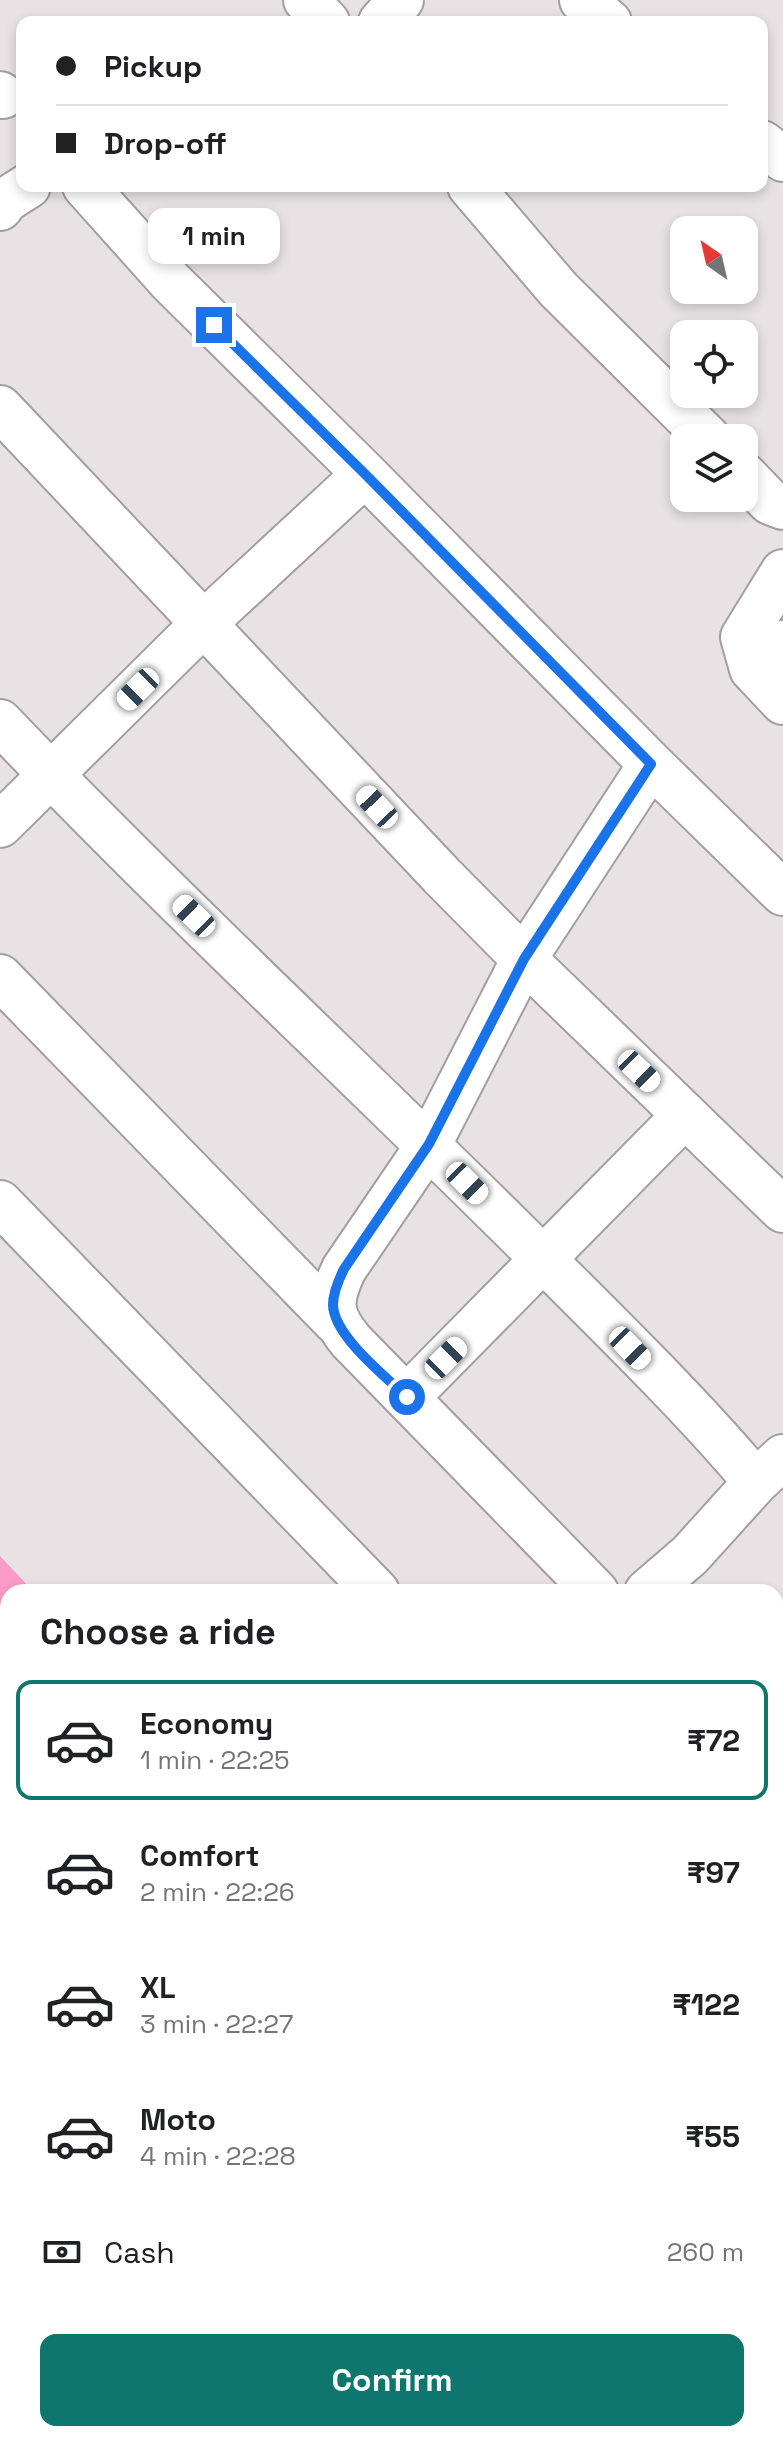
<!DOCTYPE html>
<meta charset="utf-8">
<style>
:root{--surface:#fff;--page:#f6f6f6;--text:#202124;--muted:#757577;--line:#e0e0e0;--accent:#0f766e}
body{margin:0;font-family:"Space Grotesk",sans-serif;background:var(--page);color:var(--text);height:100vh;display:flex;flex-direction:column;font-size:30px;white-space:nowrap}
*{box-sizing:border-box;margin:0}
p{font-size:26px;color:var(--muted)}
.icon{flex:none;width:44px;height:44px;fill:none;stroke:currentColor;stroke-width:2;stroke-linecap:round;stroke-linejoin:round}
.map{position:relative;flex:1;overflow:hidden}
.side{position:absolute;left:0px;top:1584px;width:784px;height:858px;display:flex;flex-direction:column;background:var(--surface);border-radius:24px 24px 0 0;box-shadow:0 4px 12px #0003}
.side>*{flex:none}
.hud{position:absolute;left:16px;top:16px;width:752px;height:176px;border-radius:16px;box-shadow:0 4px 12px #0003;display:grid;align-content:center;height:176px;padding:0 40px;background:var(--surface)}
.needle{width:52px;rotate:326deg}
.buttons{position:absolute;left:670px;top:216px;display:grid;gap:16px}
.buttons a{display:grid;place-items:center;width:88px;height:88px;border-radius:16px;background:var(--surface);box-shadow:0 4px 12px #0003;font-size:40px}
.end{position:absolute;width:36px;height:36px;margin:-18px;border:10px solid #1a73e8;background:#fff;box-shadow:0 0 0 4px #fff}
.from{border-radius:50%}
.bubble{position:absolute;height:56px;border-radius:16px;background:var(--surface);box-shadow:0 4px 12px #0003;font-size:26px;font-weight:600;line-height:56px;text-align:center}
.car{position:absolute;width:24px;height:48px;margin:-24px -12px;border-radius:10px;box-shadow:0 0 6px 2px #0007;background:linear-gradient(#fff 24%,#345 0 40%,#fff 0 76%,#345 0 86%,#fff 0)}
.hud b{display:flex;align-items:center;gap:28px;height:76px;font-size:30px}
.hud b+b{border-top:2px solid var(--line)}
.hud i{width:20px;height:20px;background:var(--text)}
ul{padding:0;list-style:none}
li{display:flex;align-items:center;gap:24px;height:120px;margin:0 16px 12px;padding:0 24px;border:4px solid transparent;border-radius:16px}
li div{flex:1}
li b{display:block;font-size:30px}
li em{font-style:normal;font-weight:600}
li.on{border-color:var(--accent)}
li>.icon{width:72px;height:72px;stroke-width:1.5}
h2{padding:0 40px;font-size:36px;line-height:96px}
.pay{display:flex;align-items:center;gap:20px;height:88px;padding:0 40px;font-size:30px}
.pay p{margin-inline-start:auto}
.button{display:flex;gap:16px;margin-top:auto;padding:16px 40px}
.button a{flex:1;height:92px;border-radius:16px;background:var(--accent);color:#fff;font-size:32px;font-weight:600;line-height:92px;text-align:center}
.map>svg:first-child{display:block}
</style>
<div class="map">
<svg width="783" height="2441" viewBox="0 0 783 2441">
<rect width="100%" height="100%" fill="#e8e2e4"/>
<path fill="#fc9bc7" d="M0,1556L34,1592H8V2025L0,2018Z
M776,2222L783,2227V2441H486L478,2434H776Z"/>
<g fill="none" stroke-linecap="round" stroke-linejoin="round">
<g stroke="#a39ea0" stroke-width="48">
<path id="minor" d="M306,0L327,22
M582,0L609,22
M381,22L401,0
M0,94L3,96
M762,143L783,159
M85,186L171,282L365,474L651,764L783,893
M470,186L558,289L708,438
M0,208L6,200L28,186
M0,408L442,876L524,959L783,1210
M744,475L770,502L783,507
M783,572L743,637L752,669L783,702
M752,669L783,643
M0,722C176,906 363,1079 543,1259C614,1330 691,1405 756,1482
M0,825L204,623L365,474
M0,977L336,1322
M0,1203L377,1592
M407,1397L685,1115
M596,1592L351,1341C329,1314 329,1301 344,1269L429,1144L524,959L651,764
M647,1592L690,1555L756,1482L783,1457
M776,1817L783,1819"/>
</g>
<g stroke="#a39ea0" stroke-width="48">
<path id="major" d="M776,2170L783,2163
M776,2220L783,2213
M504,2441L511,2434
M553,2441L560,2434"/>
</g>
<use href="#minor" stroke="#fff" stroke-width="44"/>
<use href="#major" stroke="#fff" stroke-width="44"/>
</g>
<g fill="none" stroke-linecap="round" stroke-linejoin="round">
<path stroke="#1a73e8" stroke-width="10" d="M214,325L365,474L651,764L524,959L429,1144L344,1269C338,1281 333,1293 333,1305C334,1336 385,1376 407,1397"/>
</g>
</svg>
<div class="buttons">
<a><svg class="needle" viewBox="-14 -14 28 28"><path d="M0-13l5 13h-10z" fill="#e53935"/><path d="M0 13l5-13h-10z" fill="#757577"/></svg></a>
<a><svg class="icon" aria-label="locate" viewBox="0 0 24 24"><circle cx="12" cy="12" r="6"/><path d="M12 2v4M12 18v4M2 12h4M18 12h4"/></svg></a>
<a><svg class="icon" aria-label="layers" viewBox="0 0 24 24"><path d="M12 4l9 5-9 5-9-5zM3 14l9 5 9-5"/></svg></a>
</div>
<i class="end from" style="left:407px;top:1397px"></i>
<i class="end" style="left:214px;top:325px"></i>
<div class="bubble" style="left:148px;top:208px;width:132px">1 min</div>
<i class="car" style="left:138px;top:689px;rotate:225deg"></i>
<i class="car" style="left:377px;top:807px;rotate:317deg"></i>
<i class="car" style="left:194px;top:916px;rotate:314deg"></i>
<i class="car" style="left:639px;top:1071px;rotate:134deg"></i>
<i class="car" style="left:467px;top:1183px;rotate:135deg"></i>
<i class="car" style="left:630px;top:1348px;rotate:136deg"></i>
<i class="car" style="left:446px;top:1358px;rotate:45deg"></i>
<div class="hud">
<b><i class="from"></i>Pickup</b>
<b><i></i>Drop-off</b>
</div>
<section class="side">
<h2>Choose a ride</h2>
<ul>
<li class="on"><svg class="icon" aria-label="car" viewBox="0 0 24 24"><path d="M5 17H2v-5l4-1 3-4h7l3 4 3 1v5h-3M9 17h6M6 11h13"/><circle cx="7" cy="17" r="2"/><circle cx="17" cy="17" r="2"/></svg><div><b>Economy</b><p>1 min · 22:25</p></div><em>₹72</em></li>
<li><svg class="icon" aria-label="car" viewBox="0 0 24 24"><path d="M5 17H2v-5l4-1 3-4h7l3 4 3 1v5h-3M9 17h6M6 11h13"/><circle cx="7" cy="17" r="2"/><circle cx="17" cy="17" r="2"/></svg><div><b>Comfort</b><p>2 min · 22:26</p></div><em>₹97</em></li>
<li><svg class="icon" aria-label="car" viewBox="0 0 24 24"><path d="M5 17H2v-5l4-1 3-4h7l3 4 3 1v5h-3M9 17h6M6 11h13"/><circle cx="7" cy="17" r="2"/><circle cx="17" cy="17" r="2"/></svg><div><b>XL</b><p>3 min · 22:27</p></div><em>₹122</em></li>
<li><svg class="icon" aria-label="car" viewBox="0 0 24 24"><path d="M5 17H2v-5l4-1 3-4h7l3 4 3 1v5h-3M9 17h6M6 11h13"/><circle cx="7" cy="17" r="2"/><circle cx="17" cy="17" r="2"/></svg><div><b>Moto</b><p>4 min · 22:28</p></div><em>₹55</em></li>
</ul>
<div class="pay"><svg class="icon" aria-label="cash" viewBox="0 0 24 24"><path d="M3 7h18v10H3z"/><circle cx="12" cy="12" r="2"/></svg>Cash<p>260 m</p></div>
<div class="button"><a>Confirm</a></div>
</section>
</div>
